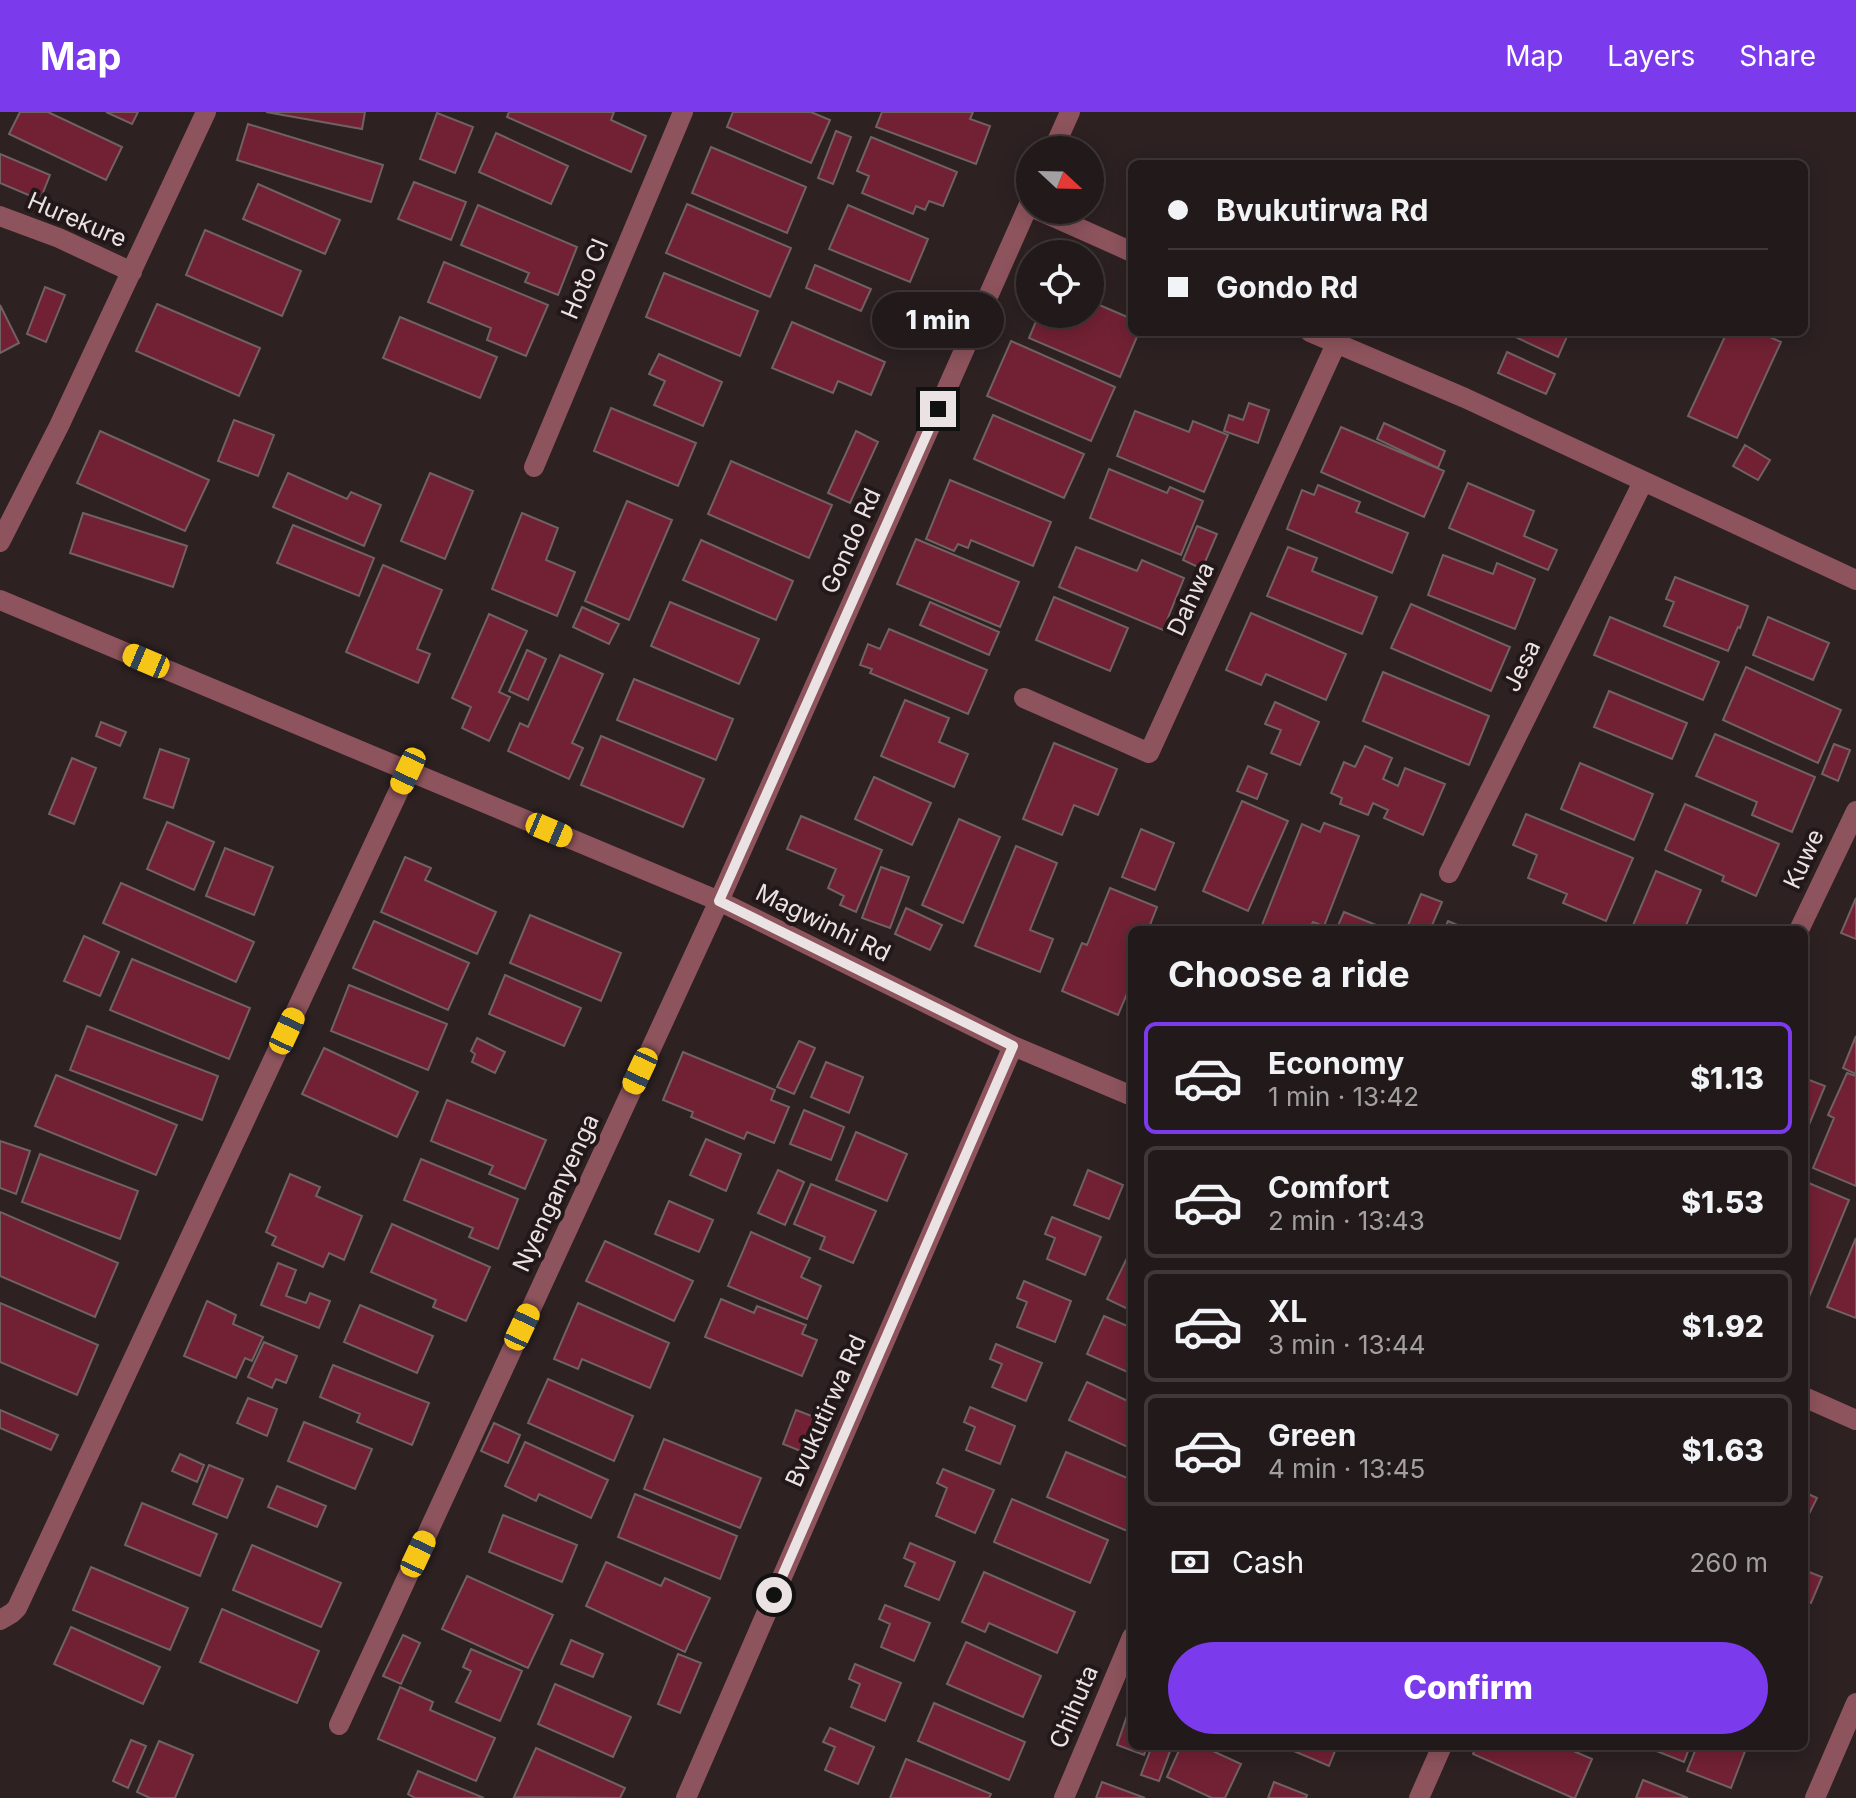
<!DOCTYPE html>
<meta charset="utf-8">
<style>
:root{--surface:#22191a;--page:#2e2627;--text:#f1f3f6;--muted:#a2a0a2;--line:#3f3839;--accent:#7c3aed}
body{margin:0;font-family:Inter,sans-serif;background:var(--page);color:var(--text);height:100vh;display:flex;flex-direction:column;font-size:30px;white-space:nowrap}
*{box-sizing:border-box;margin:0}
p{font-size:26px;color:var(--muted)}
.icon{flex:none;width:44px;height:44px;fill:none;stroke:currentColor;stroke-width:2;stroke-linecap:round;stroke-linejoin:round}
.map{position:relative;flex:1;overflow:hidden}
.sheet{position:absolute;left:1128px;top:814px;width:680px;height:824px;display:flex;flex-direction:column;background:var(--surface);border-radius:12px;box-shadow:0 4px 20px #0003,0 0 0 2px var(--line)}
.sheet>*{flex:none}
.top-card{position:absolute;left:1128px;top:48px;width:680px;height:176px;border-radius:12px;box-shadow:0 4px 20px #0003,0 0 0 2px var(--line);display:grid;align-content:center;height:176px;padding:0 40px;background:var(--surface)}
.needle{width:52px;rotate:112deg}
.buttons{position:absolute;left:1016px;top:24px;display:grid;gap:16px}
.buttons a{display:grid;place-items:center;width:88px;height:88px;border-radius:50%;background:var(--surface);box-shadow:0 4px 20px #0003,0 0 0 2px var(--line);font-size:40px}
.end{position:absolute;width:36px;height:36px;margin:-18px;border:10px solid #ebe3e3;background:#111;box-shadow:0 0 0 4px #111}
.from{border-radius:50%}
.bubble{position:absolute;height:56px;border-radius:28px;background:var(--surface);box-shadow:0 4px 20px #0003,0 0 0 2px var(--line);font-size:26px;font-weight:800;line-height:56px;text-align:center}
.car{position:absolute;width:24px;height:48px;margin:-24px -12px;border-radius:10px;box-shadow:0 0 6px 2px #0007;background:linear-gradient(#f5c518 24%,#345 0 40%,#f5c518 0 76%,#345 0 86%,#f5c518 0)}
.top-card b{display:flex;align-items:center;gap:28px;height:76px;font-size:30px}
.top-card b+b{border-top:2px solid var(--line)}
.top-card i{width:20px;height:20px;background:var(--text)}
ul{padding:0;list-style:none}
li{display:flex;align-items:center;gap:24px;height:112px;margin:0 16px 12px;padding:0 24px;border:4px solid var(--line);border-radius:12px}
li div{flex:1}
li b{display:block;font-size:30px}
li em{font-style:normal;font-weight:800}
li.on{border-color:var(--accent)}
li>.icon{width:72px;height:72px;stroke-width:1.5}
h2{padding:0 40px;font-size:36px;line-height:96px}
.pay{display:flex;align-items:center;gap:20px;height:88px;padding:0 40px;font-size:30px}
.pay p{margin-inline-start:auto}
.cta{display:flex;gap:16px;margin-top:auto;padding:16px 40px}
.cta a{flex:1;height:92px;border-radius:48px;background:var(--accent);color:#fff;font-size:32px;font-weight:800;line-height:92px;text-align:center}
header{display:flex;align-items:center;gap:48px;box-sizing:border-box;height:112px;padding:0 40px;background:var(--accent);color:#fff}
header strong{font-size:38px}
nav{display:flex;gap:44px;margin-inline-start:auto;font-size:28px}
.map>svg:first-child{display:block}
</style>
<header>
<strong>Map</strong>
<nav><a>Map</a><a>Layers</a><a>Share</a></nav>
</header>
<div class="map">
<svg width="1856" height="1686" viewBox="0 0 1856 1686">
<rect width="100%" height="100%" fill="#2d2122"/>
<path fill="#722134" stroke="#706163" stroke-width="2" d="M20,0H48L122,35L106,68L9,22Z
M106,0H138L132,12Z
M266,0H365L362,17Z
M509,0H614L611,8L646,24L631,60L507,5Z
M733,0H811L830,8L811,51L727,15Z
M882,0H973L970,7L990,14L976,52L876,15Z
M437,1L473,15L455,61L420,47Z
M248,12L383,53L371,90L237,48Z
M836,19L851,25L833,72L818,66Z
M496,21L568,54L551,92L479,60Z
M871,25L957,60L943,94L929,89L925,98L916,94L913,102L862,81L869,64L857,59Z
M711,35L806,75L787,121L692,81Z
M0,42L50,63L40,88L0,71Z
M414,70L466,90L451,128L398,107Z
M258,72L340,108L325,142L243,107Z
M687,92L791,136L770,185L666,141Z
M478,93L577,135L558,183L525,170L529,161L461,133Z
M848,93L928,127L910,170L829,137Z
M205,118L301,159L282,204L186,163Z
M444,150L548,193L526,244L487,228L491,216L428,190Z
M815,153L871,177L861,199L806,176Z
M664,161L758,199L740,244L646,205Z
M45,175L65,183L46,230L27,222Z
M1090,189L1132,207V220H1139L1120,265L1029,226L1039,202H1090Z
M157,192L260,236L239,284L136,239Z
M0,193L19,231L0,241Z
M400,205L497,245L480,286L383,246Z
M792,210L885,250L871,283L838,269L833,281L772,256Z
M1510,220H1569L1558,245L1509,222Z
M1727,220H1759L1781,230L1737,326L1688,304Z
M1011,229L1115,275L1091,329L987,284Z
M1507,240L1555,262L1546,282L1498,261Z
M659,242L722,270L703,314L654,293L665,269L649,262Z
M1249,291L1269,298L1258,331L1224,319L1229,303L1243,308Z
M611,296L696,331L678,374L594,339Z
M1135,299L1189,320L1193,309L1228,323L1204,380L1117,344Z
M993,303L1084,342L1064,386L974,347Z
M234,308L274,323L258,364L218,349Z
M1384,311L1445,339L1438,356L1377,327Z
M1341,315L1444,359L1424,405L1321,360Z
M100,319L209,368L185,419L77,371Z
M856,319L878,330L850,391L828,381Z
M1745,333L1770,348L1758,368L1733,354Z
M731,349L832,393L809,446L708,402Z
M1109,357L1167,381L1170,375L1203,389L1181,443L1090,406Z
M288,361L347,387L351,380L381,393L364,434L273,395Z
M430,361L473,379L445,447L401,429Z
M950,368L1051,410L1033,454L971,428L968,436L958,432L954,439L926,427Z
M1468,371L1534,399L1524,424L1557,438L1548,458L1449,416Z
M1318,373L1360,390L1356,400L1408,421L1392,461L1287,417L1302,378L1314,383Z
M627,389L672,408L629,508L585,489Z
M83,401L187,434L173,475L70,441Z
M522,401L558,416L546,448L575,460L557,504L492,477Z
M293,413L374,446L359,484L277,451Z
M1197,414L1217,422L1202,457L1183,448Z
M916,427L1019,470L1000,515L897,472Z
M701,428L793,469L776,508L683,468Z
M1076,435L1137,459L1142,448L1184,466L1163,518L1059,475Z
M1288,435L1317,446L1312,459L1377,485L1362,522L1267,484Z
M1443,443L1493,462L1497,451L1535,467L1515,517L1428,483Z
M383,453L442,478L417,537L430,542L418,571L346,540Z
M1675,465L1748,494L1740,516L1738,515L1728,539L1664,514L1674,490L1666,487Z
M1054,485L1128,516L1110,559L1036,528Z
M670,490L759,527L739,572L651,534Z
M930,490L999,520L989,543L920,513Z
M1411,492L1510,535L1491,579L1391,536Z
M582,495L619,512L609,532L573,515Z
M1251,501L1346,542L1326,588L1266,562L1261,573L1226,558Z
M489,502L527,519L499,580L510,585L489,629L462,616L471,595L452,586Z
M1610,505L1719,550L1703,588L1594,543Z
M1768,505L1829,531L1813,568L1753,543Z
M889,517L987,558L968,602L870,561L872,557L860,553L868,532L880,537Z
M527,538L546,547L528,588L509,579Z
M560,543L603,562L572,631L583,636L569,667L508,639L520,611L528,615Z
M1746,555L1841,598L1818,651L1723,608Z
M1383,560L1489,604L1469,653L1363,609Z
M634,567L733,607L716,648L617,608Z
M1609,579L1687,611L1672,647L1594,615Z
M905,588L949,606L939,630L968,642L954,675L881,644Z
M1275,590L1319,610L1300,653L1271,641L1281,618L1265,612Z
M101,610L126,620L120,634L96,624Z
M1715,622L1815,665L1792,720L1752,703L1757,690L1696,664Z
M601,624L704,667L683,715L581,673Z
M1054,631L1117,657L1098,703L1074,693L1062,723L1023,707Z
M1834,632L1850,638L1838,669L1822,662Z
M1365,634L1392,646L1383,667L1398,674L1405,656L1445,672L1423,723L1384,706L1388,698L1373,691L1368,703L1340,692L1342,686L1331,681L1344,650L1355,655Z
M160,637L189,647L173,696L144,686Z
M72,646L96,656L74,712L49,702Z
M1580,651L1653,682L1634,728L1561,697Z
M1248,654L1267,662L1257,687L1237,679Z
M874,665L931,691L912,733L855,707Z
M1242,689L1288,709L1248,799L1203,779Z
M1685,692L1779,732L1756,784L1722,769L1724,764L1665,738Z
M1526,702L1633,746L1606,809L1563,791L1567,782L1528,766L1537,743L1513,733Z
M801,704L882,738L856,800L840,793L844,784L828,776L836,757L787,737Z
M959,707L1000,725L963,811L922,793Z
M167,710L214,730L194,778L147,757Z
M1324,711L1359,724L1324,814L1313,810L1309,818H1260L1302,712L1320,720Z
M1141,717L1174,731L1155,778L1122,765Z
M1016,734L1057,751L1030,818L1053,827L1040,860L975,834Z
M225,736L273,755L254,803L206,784Z
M405,745L431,756L425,768L496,800L477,842L381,800Z
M881,755L909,765L890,816L862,806Z
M1656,759L1701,778L1684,818H1631Z
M121,771L254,830L236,870L103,811Z
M1110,776L1157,795L1148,818H1132V870L1118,903L1062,879L1082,831L1087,833Z
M1421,782L1442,790L1430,818H1406Z
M1856,786V827L1841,821Z
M906,796L942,813L930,838L895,822Z
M1344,800L1381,815L1379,818H1336Z
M530,803L621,841L601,889L510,851Z
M374,809L469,851L448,898L353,856Z
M1448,809L1469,818H1444Z
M84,824L119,840L100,884L64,869Z
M132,847L250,896L229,947L110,898Z
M505,863L581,896L564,934L489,902Z
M349,873L447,912L428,958L331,919Z
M87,914L218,964L202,1008L70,958Z
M1856,924V962L1843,956Z
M477,926L505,940L495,961L472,950L475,942L471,939Z
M799,929L815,936L794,982L777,975Z
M324,936L418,980L397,1025L302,982Z
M683,940L775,978L771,988L789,995L774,1031L747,1020L744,1027L691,1005L693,1000L663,988Z
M826,950L863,965L849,1001L811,985Z
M1847,961L1856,964V1074L1813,1056L1834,1006L1828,1003Z
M56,963L177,1013L156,1063L35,1014Z
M1804,966L1825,974L1804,1025Z
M447,988L546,1028L525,1077L489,1062L493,1054L431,1029Z
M804,998L844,1015L831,1048L790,1032Z
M856,1020L907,1042L887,1089L836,1068Z
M706,1027L741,1042L726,1079L690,1063Z
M0,1029L30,1039L16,1082L0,1076Z
M40,1042L138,1079L120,1127L22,1090Z
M421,1047L518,1087L498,1137L469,1125L473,1116L404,1088Z
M778,1058L804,1070L785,1113L758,1101Z
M1088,1058L1123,1073L1109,1107L1074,1093Z
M290,1062L320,1075L316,1084L362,1104L344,1148L329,1141L323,1155L272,1133L276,1125L266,1120Z
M1804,1069L1849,1088L1804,1197Z
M811,1072L876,1099L853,1151L820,1137L825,1125L794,1112Z
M669,1089L713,1108L699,1140L655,1122Z
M0,1100L118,1151L95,1205L0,1164Z
M1052,1105L1101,1125L1085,1163L1047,1147L1055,1126L1045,1122Z
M392,1112L490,1155L466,1209L433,1195L436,1188L371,1160Z
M751,1120L810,1146L801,1165L821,1174L807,1207L728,1174Z
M1856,1126V1206L1827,1195Z
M605,1129L693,1169L674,1209L586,1169Z
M1129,1142L1132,1143V1199L1107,1187Z
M278,1151L296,1158L286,1184L306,1191L310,1181L330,1189L319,1216L261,1193Z
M1024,1169L1071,1189L1055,1230L1017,1215L1027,1190L1017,1186Z
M721,1187L754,1201L757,1194L806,1213L802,1222L817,1228L802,1264L705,1225Z
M207,1189L236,1203L233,1212L263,1225L252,1249L245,1246L236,1266L184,1244Z
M0,1191L98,1233L77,1283L0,1250Z
M578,1191L669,1231L650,1276L582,1247L578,1257L554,1247Z
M360,1193L433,1224L417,1261L344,1230Z
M1104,1204L1132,1216V1262L1087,1242Z
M264,1230L297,1244L286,1271L276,1267L272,1276L248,1265Z
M996,1232L1042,1251L1026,1289L992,1275L1002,1252L990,1247Z
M333,1253L429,1291L412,1333L357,1310L360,1302L320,1285Z
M548,1267L633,1304L614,1349L528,1311Z
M1087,1270L1132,1291V1337L1069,1308Z
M248,1286L277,1297L267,1324L237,1311Z
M970,1295L1015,1314L1000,1352L966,1338L975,1315L964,1310Z
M0,1298L58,1323L51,1338L0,1316Z
M796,1298L817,1306L803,1340L783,1332Z
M304,1310L372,1337L355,1377L288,1349Z
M494,1311L520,1323L508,1351L481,1339Z
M664,1327L761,1366L740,1416L644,1377Z
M525,1330L608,1368L591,1406L539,1382L536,1389L505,1374Z
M1066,1340L1132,1368V1421L1047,1385Z
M180,1342L204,1353L197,1370L172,1359Z
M209,1353L243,1367L227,1406L193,1392Z
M943,1357L994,1378L975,1421L936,1404L947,1376L937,1371Z
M277,1374L326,1394L317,1415L268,1395Z
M1804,1380L1817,1386L1804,1412Z
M635,1382L737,1424L720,1467L618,1425Z
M1012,1387L1108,1428L1090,1471L994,1430Z
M142,1391L217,1422L200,1464L125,1433Z
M503,1403L577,1433L562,1470L489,1440Z
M910,1431L955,1450L939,1488L905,1474L915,1451L904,1446Z
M252,1433L341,1471L321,1515L233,1478Z
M606,1450L661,1474L665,1466L710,1486L685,1540L586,1494Z
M91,1455L188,1496L170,1538L73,1498Z
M1804,1458L1822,1465L1811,1491L1804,1488Z
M984,1460L1075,1500L1057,1541L989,1511L985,1520L962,1510Z
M467,1464L553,1503L528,1556L442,1517Z
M885,1493L930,1511L914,1549L881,1535L890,1512L879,1507Z
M222,1497L319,1539L297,1591L200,1550Z
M71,1515L160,1555L143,1592L54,1552Z
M403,1523L420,1531L401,1572L383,1564Z
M571,1528L603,1542L593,1565L561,1552Z
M966,1530L1041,1564L1023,1605L947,1572Z
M471,1537L522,1559L500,1609L456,1590L471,1559L463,1555Z
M678,1542L701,1551L680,1601L658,1592Z
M855,1552L901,1571L885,1609L851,1595L860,1572L849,1567Z
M555,1572L631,1605L613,1645L538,1612Z
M400,1575L433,1590L430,1598L495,1626L476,1669L378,1627Z
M934,1591L1025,1630L1009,1668L918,1629Z
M1129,1598L1132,1600V1634H1147L1144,1643L1117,1633Z
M830,1616L874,1635L858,1672L825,1658L835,1635L823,1630Z
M131,1628L146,1634L128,1676L113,1669Z
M159,1629L193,1643L175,1686H150L137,1680Z
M1152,1634H1172L1159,1669L1141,1663Z
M1181,1634H1202L1241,1652L1225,1686H1212L1167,1665Z
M1282,1634H1337L1329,1654Z
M1476,1634H1562L1592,1647L1575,1686H1573L1473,1642Z
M1644,1634H1690L1684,1650Z
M1697,1634H1747L1731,1676L1687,1659Z
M536,1636L625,1676L620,1686L514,1685Z
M906,1647L991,1682L989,1686H890Z
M418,1659L484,1686H415L408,1682Z
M1643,1668L1688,1686H1636Z
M1102,1670L1145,1686H1096Z
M1274,1670L1307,1683L1306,1686H1268Z"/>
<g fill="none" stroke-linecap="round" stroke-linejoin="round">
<path stroke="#8e545d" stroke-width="20" d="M1053,38L1070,0
M1038,98L1132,140
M0,104L59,126L132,160
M1310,220L1465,286L1856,468
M534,355L683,0
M0,430L59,314L206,0
M0,488L719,789L1013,934L1132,984
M1024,586L1149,641L1336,232
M1449,761L1643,370
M1799,818L1856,699
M1804,1285L1856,1308
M0,1508L12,1501L17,1496L408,659
M339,1613L719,789L1030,90
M686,1686L1013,934
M1064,1686L1132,1525
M1419,1686L1442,1634
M1815,1686L1856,1591"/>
</g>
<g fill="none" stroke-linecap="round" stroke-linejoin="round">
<path stroke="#ebe3e3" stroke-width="10" d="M774,1483L1013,934L719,789L938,297"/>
</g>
<g text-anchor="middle" stroke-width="8" stroke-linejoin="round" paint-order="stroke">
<g font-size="24" fill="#ebe3e3" stroke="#231819">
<text transform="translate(77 108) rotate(23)" y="8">Hurekure</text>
<text transform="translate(585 167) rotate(-67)" y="8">Hoto Cl</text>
<text transform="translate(851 429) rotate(-66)" y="8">Gondo Rd</text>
<text transform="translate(1191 487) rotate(-65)" y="8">Dahwa</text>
<text transform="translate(1522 554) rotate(-64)" y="8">Jesa</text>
<text transform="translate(1804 747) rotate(-65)" y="8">Kuwe</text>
<text transform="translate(823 811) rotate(26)" y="8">Magwinhi Rd</text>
<text transform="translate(556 1081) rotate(-65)" y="8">Nyenganyenga</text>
<text transform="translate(826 1299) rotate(-66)" y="8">Bvukutirwa Rd</text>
<text transform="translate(1074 1595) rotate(-67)" y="8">Chihuta</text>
</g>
</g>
</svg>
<div class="buttons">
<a><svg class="needle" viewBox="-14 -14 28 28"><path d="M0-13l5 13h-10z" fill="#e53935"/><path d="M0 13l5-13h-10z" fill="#a2a0a2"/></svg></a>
<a><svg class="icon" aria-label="locate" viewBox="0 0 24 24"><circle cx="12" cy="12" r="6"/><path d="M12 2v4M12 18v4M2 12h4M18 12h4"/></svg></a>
</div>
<i class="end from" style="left:774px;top:1483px"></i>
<i class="end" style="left:938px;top:297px"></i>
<div class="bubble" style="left:872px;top:180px;width:132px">1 min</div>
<i class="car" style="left:146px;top:549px;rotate:293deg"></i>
<i class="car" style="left:408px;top:659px;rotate:205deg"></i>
<i class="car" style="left:549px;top:718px;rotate:113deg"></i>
<i class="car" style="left:287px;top:919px;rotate:25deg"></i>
<i class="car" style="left:640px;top:959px;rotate:205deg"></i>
<i class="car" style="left:522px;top:1215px;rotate:25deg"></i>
<i class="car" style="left:418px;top:1442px;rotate:25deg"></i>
<div class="top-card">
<b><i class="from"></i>Bvukutirwa Rd</b>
<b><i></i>Gondo Rd</b>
</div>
<section class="sheet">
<h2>Choose a ride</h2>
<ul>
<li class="on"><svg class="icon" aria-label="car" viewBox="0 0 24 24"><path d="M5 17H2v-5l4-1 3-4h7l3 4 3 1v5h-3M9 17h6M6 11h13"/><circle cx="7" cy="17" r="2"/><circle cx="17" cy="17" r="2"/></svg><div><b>Economy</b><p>1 min · 13:42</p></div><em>$1.13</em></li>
<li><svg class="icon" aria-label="car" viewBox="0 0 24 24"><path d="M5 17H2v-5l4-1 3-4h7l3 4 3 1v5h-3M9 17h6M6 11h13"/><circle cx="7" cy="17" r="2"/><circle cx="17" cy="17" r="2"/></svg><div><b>Comfort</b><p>2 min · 13:43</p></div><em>$1.53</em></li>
<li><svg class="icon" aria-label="car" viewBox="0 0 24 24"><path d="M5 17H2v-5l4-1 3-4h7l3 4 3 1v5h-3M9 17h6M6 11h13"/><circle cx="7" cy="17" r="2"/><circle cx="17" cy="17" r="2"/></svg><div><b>XL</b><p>3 min · 13:44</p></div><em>$1.92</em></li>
<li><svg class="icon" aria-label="car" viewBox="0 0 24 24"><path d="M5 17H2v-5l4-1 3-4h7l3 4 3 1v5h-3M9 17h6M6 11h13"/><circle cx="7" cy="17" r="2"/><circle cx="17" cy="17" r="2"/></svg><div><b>Green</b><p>4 min · 13:45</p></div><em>$1.63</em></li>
</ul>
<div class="pay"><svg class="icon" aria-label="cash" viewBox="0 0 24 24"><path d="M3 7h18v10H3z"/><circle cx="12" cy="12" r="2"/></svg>Cash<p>260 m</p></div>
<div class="cta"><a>Confirm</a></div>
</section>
</div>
